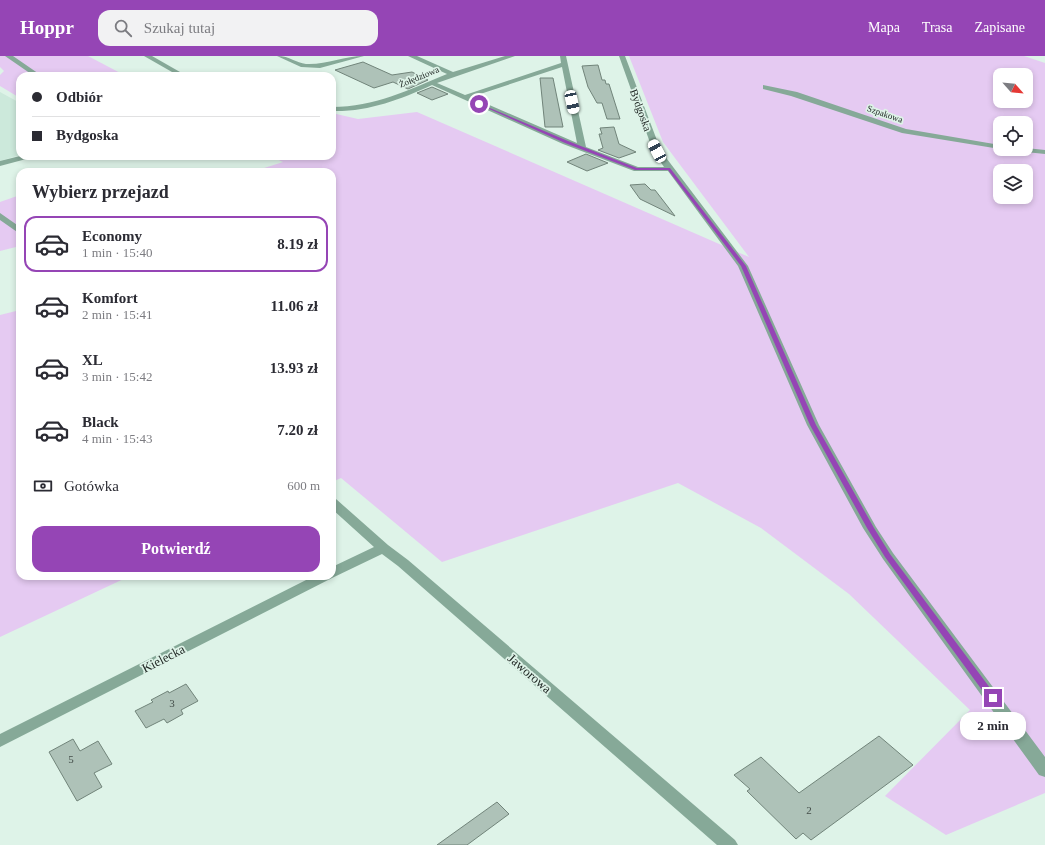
<!DOCTYPE html>
<html lang="pl">
<meta charset="utf-8">
<style>
:root{--surface:#fff;--page:#f2f2f3;--text:#2b2b33;--muted:#7c7c81;--line:#e1e1e2;--accent:#9545b5}
body{margin:0;font-family:"Times New Roman",serif;background:var(--page);color:var(--text);height:100vh;display:flex;flex-direction:column;font-size:15px;white-space:nowrap}
*{box-sizing:border-box;margin:0}
p{font-size:13px;color:var(--muted)}
.icon{flex:none;width:22px;height:22px;fill:none;stroke:currentColor;stroke-width:2;stroke-linecap:round;stroke-linejoin:round}
.map{position:relative;flex:1;overflow:hidden}
.sheet{position:absolute;left:16px;top:112px;width:320px;height:412px;display:flex;flex-direction:column;background:var(--surface);border-radius:12px;box-shadow:0 2px 6px #0003}
.sheet>*{flex:none}
.guide{position:absolute;left:16px;top:16px;width:320px;height:88px;border-radius:12px;box-shadow:0 2px 6px #0003;display:grid;align-content:center;height:88px;padding:0 16px;background:var(--surface)}
.needle{width:26px;rotate:117deg}
.tools{position:absolute;left:993px;top:12px;display:grid;gap:8px}
.tools a{display:grid;place-items:center;width:40px;height:40px;border-radius:8px;background:var(--surface);box-shadow:0 2px 6px #0003;font-size:20px}
.end{position:absolute;width:18px;height:18px;margin:-9px;border:5px solid #9545b5;background:#fff;box-shadow:0 0 0 2px #fff}
.from{border-radius:50%}
.bubble{position:absolute;height:28px;border-radius:12px;background:var(--surface);box-shadow:0 2px 6px #0003;font-size:13px;font-weight:700;line-height:28px;text-align:center}
.car{position:absolute;width:12px;height:24px;margin:-12px -6px;border-radius:5px;box-shadow:0 0 3px 1px #0007;background:linear-gradient(#fff 24%,#345 0 40%,#fff 0 76%,#345 0 86%,#fff 0)}
.guide b{display:flex;align-items:center;gap:14px;height:38px;font-size:15px}
.guide b+b{border-top:1px solid var(--line)}
.guide i{width:10px;height:10px;background:var(--text)}
ul{padding:0;list-style:none}
li{display:flex;align-items:center;gap:12px;height:56px;margin:0 8px 6px;padding:0 8px;border:2px solid transparent;border-radius:12px}
li div{flex:1}
li b{display:block;font-size:15px}
li em{font-style:normal;font-weight:700}
li.current{border-color:var(--accent)}
li>.icon{width:36px;height:36px;stroke-width:1.5}
h2{padding:0 16px;font-size:18px;line-height:48px}
.pay{display:flex;align-items:center;gap:10px;height:44px;padding:0 16px;font-size:15px}
.pay p{margin-inline-start:auto}
.primary-button{display:flex;gap:8px;margin-top:auto;padding:8px 16px}
.primary-button a{flex:1;height:46px;border-radius:12px;background:var(--accent);color:#fff;font-size:16px;font-weight:700;line-height:46px;text-align:center}
header{display:flex;align-items:center;gap:24px;box-sizing:border-box;height:56px;padding:0 20px;background:var(--accent);color:#fff}
header strong{font-size:19px}
nav{display:flex;gap:22px;margin-inline-start:auto;font-size:14px}
.search{width:280px;height:36px;background:var(--page);display:flex;align-items:center;gap:10px;box-sizing:border-box;padding:0 14px;border-radius:12px;color:var(--muted);font-size:15px}
.map>svg:first-child{display:block}
</style>
<header>
<strong>Hoppr</strong>
<div class="search"><svg class="icon" aria-label="search" viewBox="0 0 24 24"><circle cx="10" cy="10" r="6"/><path d="M15 15l6 6"/></svg>Szukaj tutaj</div>
<nav><a>Mapa</a><a>Trasa</a><a>Zapisane</a></nav>
</header>
<div class="map">
<svg width="1045" height="789" viewBox="0 0 1045 789">
<rect width="100%" height="100%" fill="#def3e8"/>
<path fill="#cce9db" d="M0,36L20,47V99L0,105Z"/>
<path fill="#e5caf2" fill-rule="evenodd" d="M0,0H88L126,20H20V42L0,30V19L4,15L0,11Z
M629,0H1024L1045,7V737L946,779L885,740L970,654L849,538L761,472L678,427L442,506L341,422L332,426V116H252L283,106L270,100H332V57L358,63L417,56L749,201L663,86ZM1000,19H1026V45H1000ZM1000,67H1026V93H1000ZM1000,115H1026V141H1000Z
M20,139V190L0,195V146Z
M20,254V520H130L0,581V259Z"/>
<path fill="#aec2b8" stroke="#71847a" d="M363,6L392,19L412,16L428,24L408,33L393,26L374,32L335,14Z
M598,9L602,24H605L606,28H609L620,63H607L602,47H597L588,31L582,10Z
M540,22H553L563,71H545Z
M432,31L448,38L432,44L417,37Z
M614,71L619,88L636,96L619,102L598,94L603,92L599,78H602L600,72Z
M586,98L608,107L587,115L567,106Z
M645,128L651,134H655L675,160L640,143L630,129Z
M186,628L198,645L181,654L183,658L167,667L164,663L146,672L135,655L153,646L151,644L168,635L169,637Z
M879,680L913,709L811,784L803,777L796,783L747,735L750,733L734,719L761,701L799,737Z
M73,683L80,695L98,685L112,708L94,717L102,731L77,745L49,696Z
M497,746L509,758L467,789H437Z"/>
<g fill="none" stroke-linecap="round" stroke-linejoin="round">
<path fill="#86a998" fill-rule="evenodd" d="M5,0H13L42,20H34Z
M144,0H152L187,20H179Z
M277,0C290,0 296,7 306,8C326,9 344,0 364,0L320,12L301,11Z
M408,0H417L453,16L505,0H515L437,27L465,39L561,7L560,0H566L586,91L638,111H664L653,95L619,0H625L661,95L748,210L819,369L876,471L893,497L1045,701V721L1039,719L883,503L863,472L807,369L738,210L668,115H634L563,88L432,29C399,44 368,56 332,55V51C375,51 408,34 447,18ZM562,11L577,87L471,41Z
M763,29L797,36L906,73L1000,89V93H1002H1000L902,77L791,40L763,33Z
M1026,92L1045,94V98L1016,95L1012,93H1026Z
M20,100H31L30,102L0,110V105Z
M0,157L20,171V178L0,164Z
M332,442L336,443L388,489L408,504L735,784L738,789H717L398,510L382,498L332,522L0,691V678L314,520H332V511L374,491L332,453Z"/>
</g>
<path fill="#9545b5" d="M478,47L568,85L637,112H670L746,210L816,369L874,472L890,498L996,640L997,642L996,645H990L885,501L867,472L810,369L741,210L668,114H635L565,87L478,48Z"/>
<g text-anchor="middle" stroke-width="3.5" stroke-linejoin="round" paint-order="stroke">
<g font-size="9" fill="#212825" stroke="#def3e8">
<text transform="translate(419 21) rotate(-22)" y="3">Żołędziowa</text>
<text transform="translate(885 58) rotate(19)" y="3">Szpakowa</text>
</g>
<g font-size="11" fill="#212825" stroke="#def3e8">
<text transform="translate(641 54) rotate(70)" y="4">Bydgoska</text>
</g>
<g font-size="11" fill="#444e4a">
<text x="172" y="651">3</text>
<text x="71" y="707">5</text>
<text x="809" y="758">2</text>
</g>
<g font-size="13" fill="#212825" stroke="#def3e8">
<text transform="translate(163 602) rotate(-27)" y="5">Kielecka</text>
<text transform="translate(530 617) rotate(41)" y="5">Jaworowa</text>
</g>
</g>
</svg>
<div class="tools">
<a><svg class="needle" viewBox="-14 -14 28 28"><path d="M0-13l5 13h-10z" fill="#e53935"/><path d="M0 13l5-13h-10z" fill="#7c7c81"/></svg></a>
<a><svg class="icon" aria-label="locate" viewBox="0 0 24 24"><circle cx="12" cy="12" r="6"/><path d="M12 2v4M12 18v4M2 12h4M18 12h4"/></svg></a>
<a><svg class="icon" aria-label="layers" viewBox="0 0 24 24"><path d="M12 4l9 5-9 5-9-5zM3 14l9 5 9-5"/></svg></a>
</div>
<i class="end from" style="left:479px;top:48px"></i>
<i class="end" style="left:993px;top:642px"></i>
<div class="bubble" style="left:960px;top:656px;width:66px">2 min</div>
<i class="car" style="left:572px;top:46px;rotate:168deg"></i>
<i class="car" style="left:657px;top:95px;rotate:332deg"></i>
<div class="guide">
<b><i class="from"></i>Odbiór</b>
<b><i></i>Bydgoska</b>
</div>
<section class="sheet">
<h2>Wybierz przejazd</h2>
<ul>
<li class="current"><svg class="icon" aria-label="car" viewBox="0 0 24 24"><path d="M5 17H2v-5l4-1 3-4h7l3 4 3 1v5h-3M9 17h6M6 11h13"/><circle cx="7" cy="17" r="2"/><circle cx="17" cy="17" r="2"/></svg><div><b>Economy</b><p>1 min · 15:40</p></div><em>8.19 zł</em></li>
<li><svg class="icon" aria-label="car" viewBox="0 0 24 24"><path d="M5 17H2v-5l4-1 3-4h7l3 4 3 1v5h-3M9 17h6M6 11h13"/><circle cx="7" cy="17" r="2"/><circle cx="17" cy="17" r="2"/></svg><div><b>Komfort</b><p>2 min · 15:41</p></div><em>11.06 zł</em></li>
<li><svg class="icon" aria-label="car" viewBox="0 0 24 24"><path d="M5 17H2v-5l4-1 3-4h7l3 4 3 1v5h-3M9 17h6M6 11h13"/><circle cx="7" cy="17" r="2"/><circle cx="17" cy="17" r="2"/></svg><div><b>XL</b><p>3 min · 15:42</p></div><em>13.93 zł</em></li>
<li><svg class="icon" aria-label="car" viewBox="0 0 24 24"><path d="M5 17H2v-5l4-1 3-4h7l3 4 3 1v5h-3M9 17h6M6 11h13"/><circle cx="7" cy="17" r="2"/><circle cx="17" cy="17" r="2"/></svg><div><b>Black</b><p>4 min · 15:43</p></div><em>7.20 zł</em></li>
</ul>
<div class="pay"><svg class="icon" aria-label="cash" viewBox="0 0 24 24"><path d="M3 7h18v10H3z"/><circle cx="12" cy="12" r="2"/></svg>Gotówka<p>600 m</p></div>
<div class="primary-button"><a>Potwierdź</a></div>
</section>
</div>
